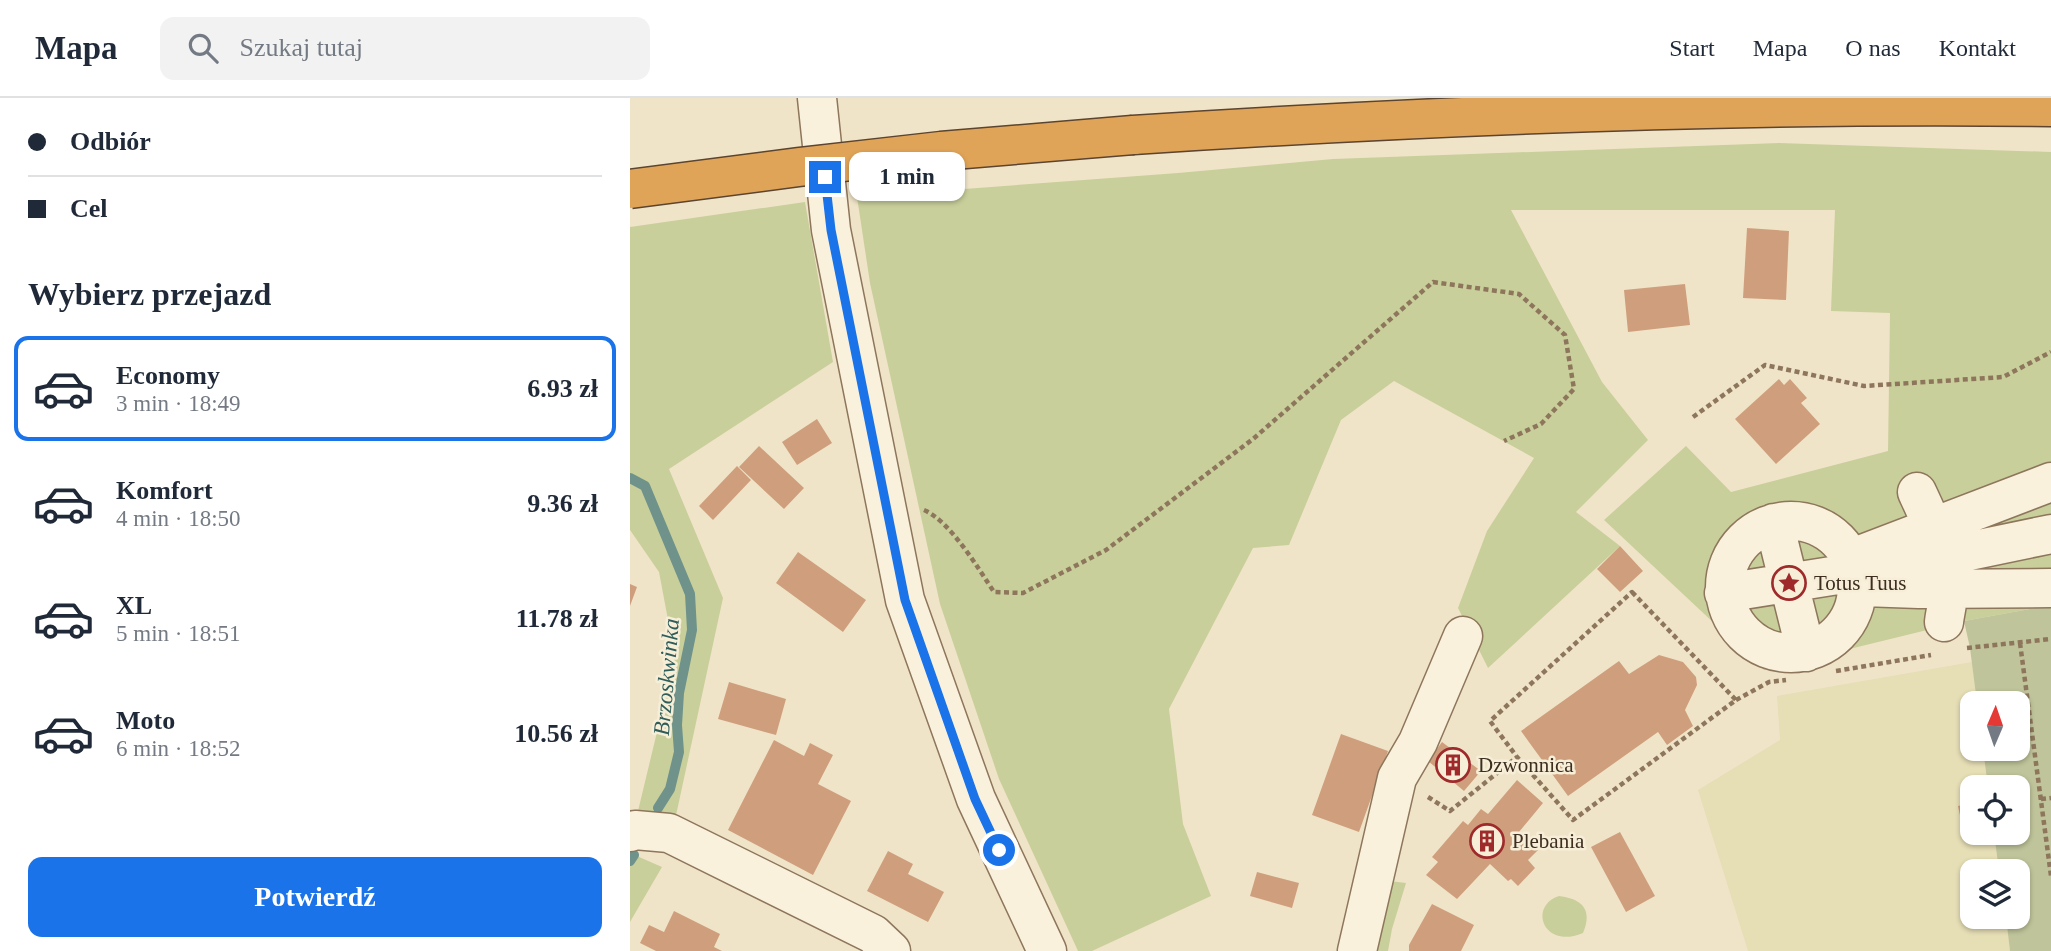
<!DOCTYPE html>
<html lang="pl">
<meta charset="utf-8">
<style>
:root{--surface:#fff;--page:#f2f2f3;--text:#1f2937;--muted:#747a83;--line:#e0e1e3;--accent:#1a73e8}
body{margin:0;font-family:"Times New Roman",serif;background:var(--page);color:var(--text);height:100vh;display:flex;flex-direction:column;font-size:26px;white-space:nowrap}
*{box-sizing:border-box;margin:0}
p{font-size:23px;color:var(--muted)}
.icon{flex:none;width:38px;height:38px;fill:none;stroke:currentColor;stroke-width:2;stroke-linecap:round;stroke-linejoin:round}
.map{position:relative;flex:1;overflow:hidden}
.sheet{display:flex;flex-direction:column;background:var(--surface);width:630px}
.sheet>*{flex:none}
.top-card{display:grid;align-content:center;height:154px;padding:0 28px;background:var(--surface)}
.needle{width:46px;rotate:2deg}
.tools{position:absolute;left:1330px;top:593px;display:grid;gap:14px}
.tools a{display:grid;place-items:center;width:70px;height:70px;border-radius:14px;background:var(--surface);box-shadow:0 2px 5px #0004;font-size:35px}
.end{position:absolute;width:32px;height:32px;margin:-16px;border:9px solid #1a73e8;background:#fff;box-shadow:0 0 0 4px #fff}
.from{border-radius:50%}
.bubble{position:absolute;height:49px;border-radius:14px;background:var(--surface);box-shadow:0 2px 5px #0004;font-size:23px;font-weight:800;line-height:49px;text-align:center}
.top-card b{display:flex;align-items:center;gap:24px;height:66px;font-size:26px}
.top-card b+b{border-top:2px solid var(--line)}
.top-card i{width:18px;height:18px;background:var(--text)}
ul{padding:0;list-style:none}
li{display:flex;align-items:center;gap:21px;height:105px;margin:0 14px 10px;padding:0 14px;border:4px solid transparent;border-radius:14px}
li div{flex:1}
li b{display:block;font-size:26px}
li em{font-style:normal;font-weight:800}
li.current{border-color:var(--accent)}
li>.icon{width:63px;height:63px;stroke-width:1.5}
h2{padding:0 28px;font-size:32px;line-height:84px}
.action{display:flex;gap:14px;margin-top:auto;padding:14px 28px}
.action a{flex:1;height:80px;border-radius:14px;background:var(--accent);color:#fff;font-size:28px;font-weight:800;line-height:80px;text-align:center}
header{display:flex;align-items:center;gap:42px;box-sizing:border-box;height:98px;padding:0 35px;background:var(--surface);border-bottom:2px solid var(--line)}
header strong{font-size:33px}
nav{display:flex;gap:38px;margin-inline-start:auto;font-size:24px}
.search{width:490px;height:63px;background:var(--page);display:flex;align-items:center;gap:18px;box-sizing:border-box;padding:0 24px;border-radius:14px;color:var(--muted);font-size:26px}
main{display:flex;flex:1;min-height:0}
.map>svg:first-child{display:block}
</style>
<header>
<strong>Mapa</strong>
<div class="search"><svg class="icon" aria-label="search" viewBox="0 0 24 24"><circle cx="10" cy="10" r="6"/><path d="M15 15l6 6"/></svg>Szukaj tutaj</div>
<nav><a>Start</a><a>Mapa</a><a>O nas</a><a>Kontakt</a></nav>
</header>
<main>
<section class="sheet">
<div class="top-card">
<b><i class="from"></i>Odbiór</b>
<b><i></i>Cel</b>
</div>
<h2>Wybierz przejazd</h2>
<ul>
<li class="current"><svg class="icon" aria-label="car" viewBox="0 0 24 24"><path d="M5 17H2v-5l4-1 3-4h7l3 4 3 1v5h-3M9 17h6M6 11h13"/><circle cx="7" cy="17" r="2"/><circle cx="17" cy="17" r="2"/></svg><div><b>Economy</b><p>3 min · 18:49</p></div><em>6.93 zł</em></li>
<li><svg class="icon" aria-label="car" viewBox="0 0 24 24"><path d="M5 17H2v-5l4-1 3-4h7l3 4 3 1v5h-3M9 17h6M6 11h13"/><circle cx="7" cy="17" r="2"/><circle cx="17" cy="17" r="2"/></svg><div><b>Komfort</b><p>4 min · 18:50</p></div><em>9.36 zł</em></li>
<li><svg class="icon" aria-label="car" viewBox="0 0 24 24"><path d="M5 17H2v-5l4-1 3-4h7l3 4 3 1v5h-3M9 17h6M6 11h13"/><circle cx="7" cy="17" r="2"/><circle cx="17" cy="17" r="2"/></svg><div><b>XL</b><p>5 min · 18:51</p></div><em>11.78 zł</em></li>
<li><svg class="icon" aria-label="car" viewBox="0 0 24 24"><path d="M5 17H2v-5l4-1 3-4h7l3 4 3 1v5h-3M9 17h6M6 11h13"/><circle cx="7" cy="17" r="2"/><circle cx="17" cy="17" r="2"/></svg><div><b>Moto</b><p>6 min · 18:52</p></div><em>10.56 zł</em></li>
</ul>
<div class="action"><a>Potwierdź</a></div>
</section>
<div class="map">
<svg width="1421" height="853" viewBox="0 0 1421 853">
<rect width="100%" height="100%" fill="#f0e4c8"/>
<path fill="#e6deb5" d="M1342,564L1347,605L1342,606V651H1353L1358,689L1342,690V735H1364L1369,773L1342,774V819H1376L1380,853H1118L1068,692L1150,642L1147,598Z"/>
<path fill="#c9cf9b" d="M1149,45L1421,54V507L1334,523L1134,572L974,422L1056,348L1101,394L1258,353L1260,215L1201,213L1205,112H881L972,284L1018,342L946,414L990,448L858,570L828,510L857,433L904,360L764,283L711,322L659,447L623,450L539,611L553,726L581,798L462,853H448L369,681L310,506L240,185L227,99L548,75L703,61Z
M175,104L203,264L39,371L93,500L45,722L8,713L45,559L29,474L0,432V129Z
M0,755L32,769L0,824Z
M760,783L776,785L762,831L758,853H740Z
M929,798C952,801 963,811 953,835C913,852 898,808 929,798Z"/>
<path fill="#bfc49a" d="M1421,507V853H1380L1376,819H1388V774L1369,773L1364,735H1388V690L1358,689L1353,651H1388V606L1347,605L1340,550L1334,523Z"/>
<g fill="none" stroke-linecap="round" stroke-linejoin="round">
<path stroke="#6f938a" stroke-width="10" d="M0,380L15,388L60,496L62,532L49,595L47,627L49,654L40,691L28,710
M0,763L4,757"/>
</g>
<path fill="#cf9f7d" d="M1117,130L1159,133L1156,202L1113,200Z
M1055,186L1060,227L998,234L994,192Z
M1149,281L1154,287L1160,281L1177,300L1171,305L1190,326L1146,366L1105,321Z
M187,321L202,345L167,367L152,344Z
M129,348L174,390L154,411L109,369Z
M107,368L121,382L83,422L69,408Z
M990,448L1013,473L990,494L967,471Z
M168,454L236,502L213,534L146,485Z
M0,486L7,489L0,508Z
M1029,557L1053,564L1066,579L1067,587L1055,612L1063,628L1037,647L1028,634L938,698L891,633L989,563L999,576Z
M99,584L156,601L146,637L88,621Z
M711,636L758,653L729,734L682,717Z
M144,642L174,658L180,645L203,657L188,686L221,703L183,777L98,732Z
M812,644L851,673L834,693L798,663Z
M887,682L913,705L889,734L908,752L898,762L905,770L888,788L881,781L878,783L860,766L827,801L796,777L808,764L802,759L833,723L838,727L851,711L858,716Z
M1342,705V735L1334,736L1328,708Z
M990,734L1025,798L996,814L961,749Z
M258,753L283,766L278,776L314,794L298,824L237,793Z
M627,774L669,785L662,810L620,798Z
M802,806L844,827L831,853H779V847Z
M44,813L90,836L84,849L92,853H26L10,845L19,827L34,834Z"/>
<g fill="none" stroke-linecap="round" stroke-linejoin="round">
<g stroke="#8d765c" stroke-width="41">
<path id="minor" d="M187,0L201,132L275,502L346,701L417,853
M1287,394C1301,424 1317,457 1318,491C1319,501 1315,514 1314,524
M1095 489a66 66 0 1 1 132 0a66 66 0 1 1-132 0Z
M1144,425L1176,554
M1230,457L1421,384
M1233,489L1289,491L1421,490
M1094,495L1277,466L1421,436
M0,734L5,732L39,735L243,836L261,853
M727,853L767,680L788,644L833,538"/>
</g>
<g stroke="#5b4430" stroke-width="41">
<path id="highway" d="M503,37C808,17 1115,5 1421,9"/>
</g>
<path stroke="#8d765c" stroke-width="4.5" stroke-dasharray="5 3.5" stroke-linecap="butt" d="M1063,319L1135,267L1234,288L1373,279L1421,254
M294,412C320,423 348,470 364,494L393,495L476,452L623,341L803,184L889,196L935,237L944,291L911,326L874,343
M1002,494L1106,602L943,722L887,659L860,623Z
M1390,545L1421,778
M1337,550L1421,541
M1206,573L1301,557
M1106,602L1139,584L1156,582
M798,699L820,713L887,659
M1411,701L1421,700"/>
<use href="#minor" stroke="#faf1dc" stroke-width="38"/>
<use href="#highway" stroke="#e0a458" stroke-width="38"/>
<g stroke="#5b4430" stroke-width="41" stroke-linecap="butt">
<path id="highway-bridge" d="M0,91L169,69L311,53L503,37"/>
</g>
<use href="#highway-bridge" stroke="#e0a458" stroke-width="38"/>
</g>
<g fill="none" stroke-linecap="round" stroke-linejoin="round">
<path stroke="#1a73e8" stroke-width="9" d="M195,79L201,132L275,502L345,701L369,752"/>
</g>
<defs>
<g id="sight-ring" transform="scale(1.75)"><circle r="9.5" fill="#f7eed8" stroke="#9e2a2b" stroke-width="1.5"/><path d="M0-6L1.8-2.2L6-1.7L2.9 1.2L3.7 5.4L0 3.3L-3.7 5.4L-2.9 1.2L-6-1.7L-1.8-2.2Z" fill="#9e2a2b"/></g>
<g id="building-ring" transform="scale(1.75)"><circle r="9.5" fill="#f7eed8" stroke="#9e2a2b" stroke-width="1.5"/><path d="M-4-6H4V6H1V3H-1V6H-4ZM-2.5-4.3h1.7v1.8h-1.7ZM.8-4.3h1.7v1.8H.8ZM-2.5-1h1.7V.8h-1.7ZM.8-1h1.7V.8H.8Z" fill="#9e2a2b"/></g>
</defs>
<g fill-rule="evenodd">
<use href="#sight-ring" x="1159" y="485"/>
<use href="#building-ring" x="823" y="667"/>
<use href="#building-ring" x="857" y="743"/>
</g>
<g text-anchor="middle" stroke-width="5" stroke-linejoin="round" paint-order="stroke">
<g font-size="21" fill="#3d2e20" stroke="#f7eed8" text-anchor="start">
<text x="1184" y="492">Totus Tuus</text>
<text x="848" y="674">Dzwonnica</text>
<text x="882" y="750">Plebania</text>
</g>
<g font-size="23" font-style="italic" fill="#2f5d5a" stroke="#f7eed8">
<text transform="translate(36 579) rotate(-85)" y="8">Brzoskwinka</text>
</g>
</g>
</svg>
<div class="tools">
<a><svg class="needle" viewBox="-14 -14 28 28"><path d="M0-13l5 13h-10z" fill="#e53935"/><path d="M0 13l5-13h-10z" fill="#747a83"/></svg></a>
<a><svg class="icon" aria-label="locate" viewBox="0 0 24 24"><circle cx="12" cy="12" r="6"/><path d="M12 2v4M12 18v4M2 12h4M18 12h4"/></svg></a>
<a><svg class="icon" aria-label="layers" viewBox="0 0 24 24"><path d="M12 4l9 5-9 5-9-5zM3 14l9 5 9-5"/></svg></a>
</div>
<i class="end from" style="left:369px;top:752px"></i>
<i class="end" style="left:195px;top:79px"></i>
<div class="bubble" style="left:219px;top:54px;width:116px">1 min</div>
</div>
</main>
